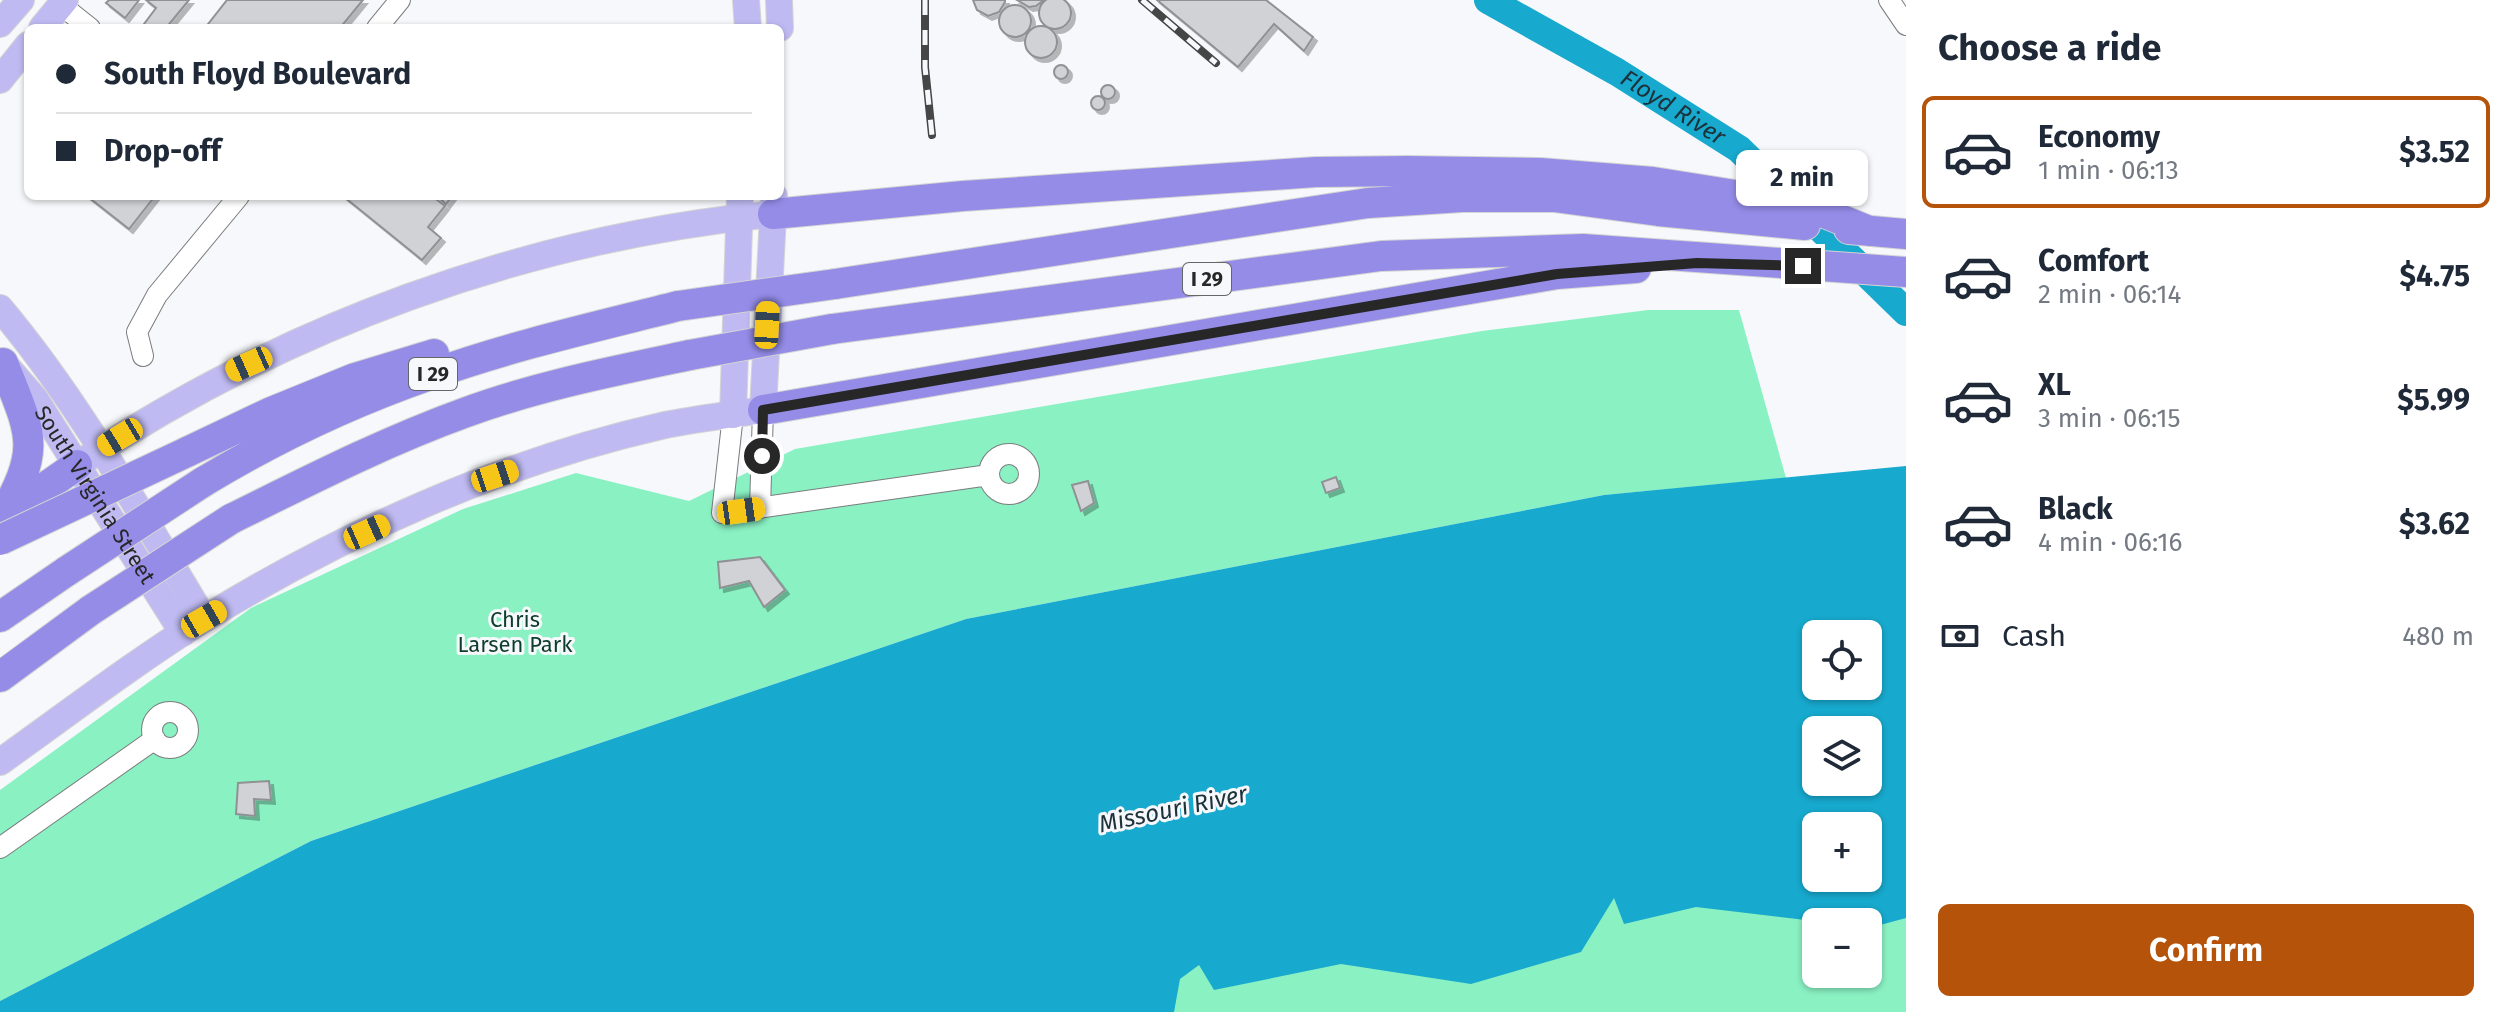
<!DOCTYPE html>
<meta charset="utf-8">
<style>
:root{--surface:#fff;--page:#f2f2f3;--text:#1f2937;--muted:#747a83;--line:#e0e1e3;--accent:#b45309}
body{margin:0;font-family:"Fira Sans",sans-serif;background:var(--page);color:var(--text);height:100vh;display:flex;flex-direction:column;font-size:30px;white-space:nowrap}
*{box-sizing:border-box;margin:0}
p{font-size:26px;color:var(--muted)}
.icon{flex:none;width:44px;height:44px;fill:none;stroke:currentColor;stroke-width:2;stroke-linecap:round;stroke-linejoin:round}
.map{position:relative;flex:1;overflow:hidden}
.drawer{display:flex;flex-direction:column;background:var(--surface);width:600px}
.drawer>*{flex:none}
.top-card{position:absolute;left:24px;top:24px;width:760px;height:176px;border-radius:12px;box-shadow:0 2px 6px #0004;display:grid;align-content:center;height:176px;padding:0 32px;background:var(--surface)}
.controls{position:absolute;left:1802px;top:620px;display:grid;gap:16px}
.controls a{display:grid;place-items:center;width:80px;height:80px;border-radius:12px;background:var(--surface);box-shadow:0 2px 6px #0004;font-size:40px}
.end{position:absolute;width:36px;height:36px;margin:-18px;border:10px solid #272728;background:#fff;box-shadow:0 0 0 4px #fff}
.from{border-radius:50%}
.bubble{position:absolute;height:56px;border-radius:12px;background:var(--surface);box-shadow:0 2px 6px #0004;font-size:26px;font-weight:700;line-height:56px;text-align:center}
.car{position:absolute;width:24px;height:48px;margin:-24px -12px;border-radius:10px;box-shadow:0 0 6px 2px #0007;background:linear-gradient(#f5c518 24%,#345 0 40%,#f5c518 0 76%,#345 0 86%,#f5c518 0)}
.top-card b{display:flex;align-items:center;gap:28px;height:76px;font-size:30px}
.top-card b+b{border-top:2px solid var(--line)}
.top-card i{width:20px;height:20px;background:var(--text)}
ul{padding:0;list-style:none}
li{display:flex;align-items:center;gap:24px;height:112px;margin:0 16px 12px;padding:0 16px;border:4px solid transparent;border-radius:12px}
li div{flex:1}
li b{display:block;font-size:30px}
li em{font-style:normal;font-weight:700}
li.active{border-color:var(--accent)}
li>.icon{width:72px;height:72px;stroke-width:1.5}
h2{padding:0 32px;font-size:36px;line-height:96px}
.pay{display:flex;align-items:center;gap:20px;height:88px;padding:0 32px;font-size:30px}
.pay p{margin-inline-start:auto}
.action{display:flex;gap:16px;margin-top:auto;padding:16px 32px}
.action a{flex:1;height:92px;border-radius:12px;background:var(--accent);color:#fff;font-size:32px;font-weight:700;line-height:92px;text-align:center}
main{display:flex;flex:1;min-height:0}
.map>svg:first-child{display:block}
</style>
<main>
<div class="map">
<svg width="1906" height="1012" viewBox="0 0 1906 1012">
<defs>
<filter id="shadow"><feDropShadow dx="4" dy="4" stdDeviation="0" flood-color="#0004"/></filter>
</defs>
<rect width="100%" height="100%" fill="#f7f8fb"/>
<path fill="#8af1c3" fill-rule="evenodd" d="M1648,310H1739L1786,478L1604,495L966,619L311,841L0,1001V790L251,608L463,509L576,473L689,501L795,449L1482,331Z
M1906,809V1012H990L1287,921ZM1816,826H1868V878H1816ZM1816,922H1868V974H1816Z"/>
<path fill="#17a9ce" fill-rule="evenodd" d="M1906,466V918L1869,928L1868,922H1822L1696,907L1624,924L1614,898L1581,952L1471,984L1341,964L1214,990L1199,965L1180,979L1174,1012H0V1001L311,841L966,619L1604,495ZM1816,634H1868V686H1816ZM1816,730H1868V782H1816ZM1816,826H1868V878H1816Z"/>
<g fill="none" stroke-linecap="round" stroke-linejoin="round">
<path stroke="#17a9ce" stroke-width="28" id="s1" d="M1488,0L1617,72L1739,149L1906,312"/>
</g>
<path fill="#d1d2d5" stroke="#909194" stroke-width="2" filter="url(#shadow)" d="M1039 13a16 16 0 1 1 32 0a16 16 0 1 1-32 0Z
M109,0H139L125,18L106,3Z
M146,0H189L166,28H141L156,8Z
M227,0H363L340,28H205Z
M973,0H1005V2L999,12L988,16L977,10Z
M1017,0H1044L1036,6L1029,7Z
M1157,0H1266L1313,37L1304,51L1274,24L1238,67Z
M999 21a16 16 0 1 1 32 0a16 16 0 1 1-32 0Z
M1025 42a16 16 0 1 1 32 0a16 16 0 1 1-32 0Z
M1054 72a7 7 0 1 1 14 0a7 7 0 1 1-14 0Z
M1101 92a7 7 0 1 1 14 0a7 7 0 1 1-14 0Z
M1091 103a7 7 0 1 1 14 0a7 7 0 1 1-14 0Z
M87,196H155L129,229Z
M343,196H432L445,206L428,227L441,238L422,260Z
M437,196H452L446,204Z
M1336,477L1340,488L1326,493L1322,482Z
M1088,481L1094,503L1081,511L1072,485Z
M760,557L785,590L764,607L749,581L720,588L718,562Z
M269,781L271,800L254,799L255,816L236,814L238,783Z"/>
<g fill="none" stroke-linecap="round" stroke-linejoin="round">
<g stroke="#7b7c7e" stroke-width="22">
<path id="minor" d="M1889,0L1906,25
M61,5L90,28
M377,28L400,0
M143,356L137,332L157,295L239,196
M733,415L722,513L989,475
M989 474a20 20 0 1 1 40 0a20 20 0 1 1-40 0Z
M760,508L763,410
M152 730a18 18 0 1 1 36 0a18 18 0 1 1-36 0Z
M0,848L155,739"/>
</g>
<g stroke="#d4d4d4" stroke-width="28">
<g id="major">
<path d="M746,0L748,28"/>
<path d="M779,0L780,28"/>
<path d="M0,24L21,0"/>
<path d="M42,28L65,0"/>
<path d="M0,80L28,45"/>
<path d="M0,308C80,403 140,513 204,619"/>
<path id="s2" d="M8,368L35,399L183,633"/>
<path d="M733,415L740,196"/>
<path d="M77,465C283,327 526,238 773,214"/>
<path d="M0,762C67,714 134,663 204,619C342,534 502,462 661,426C694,419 729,415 763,410L774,196"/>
</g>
</g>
<g stroke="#d4d4d4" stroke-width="32">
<path id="highway" d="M773,214L963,196L1316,172L1408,171L1540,173L1653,182L1810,207L1869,231
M1849,229L1906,234
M835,284L1368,203L1462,197H1554L1658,211L1805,225
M832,329L1381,256L1583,249L1906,272
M763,410L1557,274L1636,268
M187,452L269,413L355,378L434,354
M203,482C274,439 352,402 430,375C510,346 595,327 678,306
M10,512L77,465
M1,519C42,447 32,436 3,363
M231,519C308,481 384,442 464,413C537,386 614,371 690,355
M0,617L67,571
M0,677L91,610"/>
</g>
<use href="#minor" stroke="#fff" stroke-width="20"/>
<use href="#major" stroke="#bfbaf1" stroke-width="26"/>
<use href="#highway" stroke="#948ce7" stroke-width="30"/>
<g stroke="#464647" stroke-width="8">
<path id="rail" d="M925,0V67L932,135
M1142,0L1216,63"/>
</g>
<use href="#rail" stroke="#f7f8fb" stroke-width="5" stroke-dasharray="15" stroke-linecap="butt"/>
<g stroke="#d4d4d4" stroke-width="32" stroke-linecap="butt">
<path id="highway-bridge" d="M678,306L835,284
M690,355L832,329
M0,540L187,452
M67,571L203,482
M91,610L231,519"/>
</g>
<use href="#highway-bridge" stroke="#948ce7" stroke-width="30"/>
</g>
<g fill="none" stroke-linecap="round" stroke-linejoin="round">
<path stroke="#272728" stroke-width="10" d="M762,456L763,410L1557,274L1697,263L1803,266"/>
</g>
<g text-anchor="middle" stroke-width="6" stroke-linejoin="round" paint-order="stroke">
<g fill="#f7f8fb" stroke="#656667" stroke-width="2">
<rect x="1183" y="263" width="48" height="32" rx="6"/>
<rect x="409" y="358" width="48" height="32" rx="6"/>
</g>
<g font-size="20" font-weight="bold" fill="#272728">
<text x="1207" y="286">I 29</text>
<text x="433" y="381">I 29</text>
</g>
<g font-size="22" fill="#272728" stroke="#f7f8fb">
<text dy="8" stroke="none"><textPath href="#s2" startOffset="154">South Virginia Street</textPath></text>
</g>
<g font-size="22" fill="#0e3e2b" stroke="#f7f8fb">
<text x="515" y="627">Chris<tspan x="515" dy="25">Larsen Park</tspan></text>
</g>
<g font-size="24" font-style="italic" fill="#1d323a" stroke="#f7f8fb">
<text dy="8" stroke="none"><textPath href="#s1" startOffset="214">Floyd River</textPath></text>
<text transform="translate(1173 809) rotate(-12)" y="8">Missouri River</text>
</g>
</g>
</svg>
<div class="controls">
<a><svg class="icon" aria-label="locate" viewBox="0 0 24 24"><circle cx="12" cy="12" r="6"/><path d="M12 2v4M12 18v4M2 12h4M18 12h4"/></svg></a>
<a><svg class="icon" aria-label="layers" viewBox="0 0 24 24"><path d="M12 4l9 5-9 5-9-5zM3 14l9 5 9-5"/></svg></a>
<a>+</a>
<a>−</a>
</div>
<i class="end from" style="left:762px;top:456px"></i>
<i class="end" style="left:1803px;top:266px"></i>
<div class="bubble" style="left:1736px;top:150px;width:132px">2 min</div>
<i class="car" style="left:767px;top:325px;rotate:3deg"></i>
<i class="car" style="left:249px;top:364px;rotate:246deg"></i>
<i class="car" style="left:120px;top:437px;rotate:239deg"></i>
<i class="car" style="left:495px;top:476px;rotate:72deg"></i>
<i class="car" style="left:741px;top:511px;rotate:82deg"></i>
<i class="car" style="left:367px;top:532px;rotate:66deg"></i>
<i class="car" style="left:204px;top:619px;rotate:60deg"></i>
<div class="top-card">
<b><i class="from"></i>South Floyd Boulevard</b>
<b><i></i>Drop-off</b>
</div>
</div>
<section class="drawer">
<h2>Choose a ride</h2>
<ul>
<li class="active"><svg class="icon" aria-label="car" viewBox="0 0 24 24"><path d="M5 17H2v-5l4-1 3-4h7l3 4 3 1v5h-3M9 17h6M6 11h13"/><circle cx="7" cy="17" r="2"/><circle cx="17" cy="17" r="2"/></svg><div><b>Economy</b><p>1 min · 06:13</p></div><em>$3.52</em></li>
<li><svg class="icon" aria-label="car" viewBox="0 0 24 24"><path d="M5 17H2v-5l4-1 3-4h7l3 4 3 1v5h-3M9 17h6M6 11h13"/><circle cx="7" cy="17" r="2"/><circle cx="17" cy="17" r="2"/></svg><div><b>Comfort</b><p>2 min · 06:14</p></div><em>$4.75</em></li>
<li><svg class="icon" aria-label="car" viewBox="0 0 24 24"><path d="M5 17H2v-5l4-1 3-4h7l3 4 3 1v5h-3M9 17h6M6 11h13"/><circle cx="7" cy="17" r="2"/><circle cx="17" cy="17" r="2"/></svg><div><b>XL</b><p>3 min · 06:15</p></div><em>$5.99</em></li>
<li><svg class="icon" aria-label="car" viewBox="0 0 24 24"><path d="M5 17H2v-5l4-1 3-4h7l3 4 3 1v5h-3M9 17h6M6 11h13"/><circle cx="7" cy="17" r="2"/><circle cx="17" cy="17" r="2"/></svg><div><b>Black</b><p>4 min · 06:16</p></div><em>$3.62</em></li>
</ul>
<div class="pay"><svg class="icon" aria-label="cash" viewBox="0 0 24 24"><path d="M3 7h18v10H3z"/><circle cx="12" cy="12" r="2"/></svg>Cash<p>480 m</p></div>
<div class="action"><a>Confirm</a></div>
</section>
</main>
